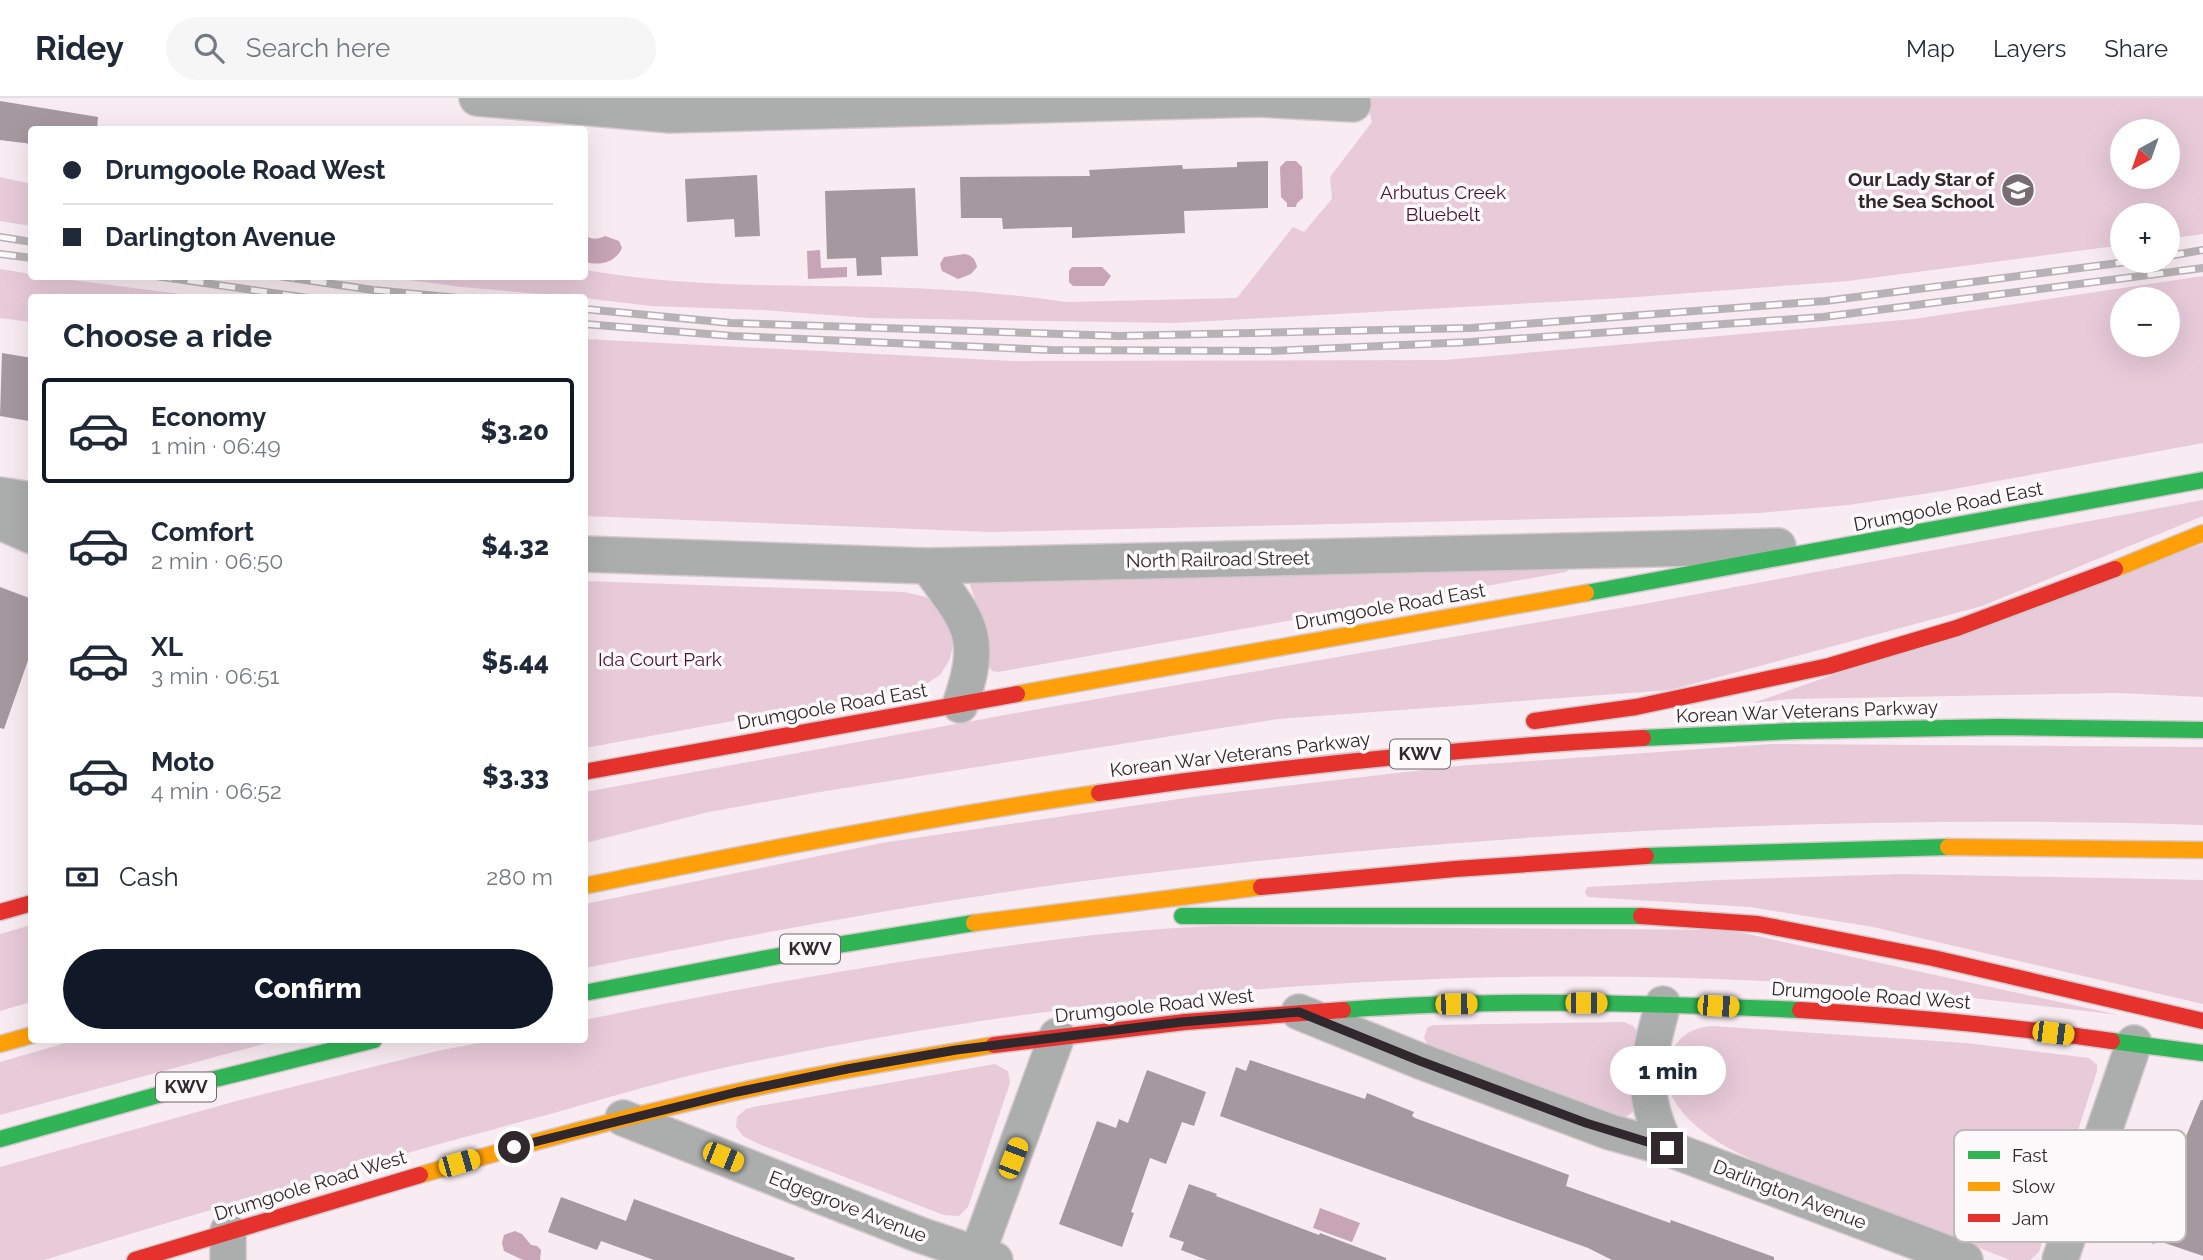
<!DOCTYPE html>
<meta charset="utf-8">
<style>
:root{--surface:#fff;--page:#f6f6f7;--text:#1f2937;--muted:#747a83;--line:#e0e1e3;--accent:#111827}
body{margin:0;font-family:Raleway,sans-serif;background:var(--page);color:var(--text);height:100vh;display:flex;flex-direction:column;font-size:26px;white-space:nowrap}
*{box-sizing:border-box;margin:0}
p{font-size:23px;color:var(--muted)}
.icon{flex:none;width:38px;height:38px;fill:none;stroke:currentColor;stroke-width:2;stroke-linecap:round;stroke-linejoin:round}
.map{position:relative;flex:1;overflow:hidden}
.details{position:absolute;left:28px;top:196px;width:560px;height:749px;display:flex;flex-direction:column;background:var(--surface);border-radius:7px;box-shadow:0 7px 28px #0002}
.details>*{flex:none}
.hud{position:absolute;left:28px;top:28px;width:560px;height:154px;border-radius:7px;box-shadow:0 7px 28px #0002;display:grid;align-content:center;height:154px;padding:0 35px;background:var(--surface)}
.needle{width:46px;rotate:220deg}
.controls{position:absolute;left:2110px;top:21px;display:grid;gap:14px}
.controls a{display:grid;place-items:center;width:70px;height:70px;border-radius:50%;background:var(--surface);box-shadow:0 7px 28px #0002;font-size:35px}
.end{position:absolute;width:32px;height:32px;margin:-16px;border:9px solid #31282d;background:#fff;box-shadow:0 0 0 4px #fff}
.from{border-radius:50%}
.bubble{position:absolute;height:49px;border-radius:24px;background:var(--surface);box-shadow:0 7px 28px #0002;font-size:23px;font-weight:800;line-height:49px;text-align:center}
.car{position:absolute;width:21px;height:42px;margin:-21px -10px;border-radius:9px;box-shadow:0 0 5px 2px #0007;background:linear-gradient(#f5c518 24%,#345 0 40%,#f5c518 0 76%,#345 0 86%,#f5c518 0)}
.hud b{display:flex;align-items:center;gap:24px;height:66px;font-size:26px}
.hud b+b{border-top:2px solid var(--line)}
.hud i{width:18px;height:18px;background:var(--text)}
ul{padding:0;list-style:none}
li{display:flex;align-items:center;gap:21px;height:105px;margin:0 14px 10px;padding:0 21px;border:4px solid transparent;border-radius:7px}
li div{flex:1}
li b{display:block;font-size:26px}
li em{font-style:normal;font-weight:800}
li.current{border-color:var(--accent)}
li>.icon{width:63px;height:63px;stroke-width:1.5}
h2{padding:0 35px;font-size:32px;line-height:84px}
.pay{display:flex;align-items:center;gap:18px;height:77px;padding:0 35px;font-size:26px}
.pay p{margin-inline-start:auto}
.button{display:flex;gap:14px;margin-top:auto;padding:14px 35px}
.button a{flex:1;height:80px;border-radius:42px;background:var(--accent);color:#fff;font-size:28px;font-weight:800;line-height:80px;text-align:center}
header{display:flex;align-items:center;gap:42px;box-sizing:border-box;height:98px;padding:0 35px;background:var(--surface);border-bottom:2px solid var(--line)}
header strong{font-size:33px}
nav{display:flex;gap:38px;margin-inline-start:auto;font-size:24px}
.search{width:490px;height:63px;background:var(--page);display:flex;align-items:center;gap:18px;box-sizing:border-box;padding:0 24px;border-radius:38px;color:var(--muted);font-size:26px}
.map>svg:first-child{display:block}
</style>
<header>
<strong>Ridey</strong>
<div class="search"><svg class="icon" aria-label="search" viewBox="0 0 24 24"><circle cx="10" cy="10" r="6"/><path d="M15 15l6 6"/></svg>Search here</div>
<nav><a>Map</a><a>Layers</a><a>Share</a></nav>
</header>
<div class="map">
<svg width="2203" height="1162" viewBox="0 0 2203 1162">
<rect width="100%" height="100%" fill="#f8ebf1"/>
<path fill="#e8cad9" fill-rule="evenodd" d="M1366,0H2203V136L2168,141V117H2123V147L1848,183L1623,200L1175,225L869,220L763,212L651,208L584,200L462,189L386,179L584,178L585,172C713,195 847,183 977,194C1007,197 1037,199 1066,204L1237,200L1293,129L1304,134L1332,101L1330,79L1372,24ZM2123,33H2168V79H2123Z
M0,79L31,86V128L0,123Z
M0,171L31,176L32,178L48,179L204,199L32,200L31,224L0,220Z
M2203,178V345L1943,393L1848,407L1759,415L1680,418L991,434L585,418V241L1012,263L1445,262L1914,221ZM2123,201H2168V247H2123Z
M2203,402V418L1982,508L1670,592L1278,621L820,694L709,714L585,745V694L1016,615L1649,505Z
M2203,446V599L2118,595L1789,601L1753,605Z
M1571,469L1566,474L998,574L992,573L987,567L986,534L970,487L973,480Z
M584,483L904,494L926,499L938,509L954,540L950,561L940,577L923,588L585,650Z
M1772,646L2203,649V727C1833,715 1460,736 1092,782C922,804 753,836 585,870V806L882,745L1199,698L1458,668Z
M1901,776L2203,782V906L1873,829L1750,809L1588,799L1585,795L1587,789L1719,782Z
M31,827V904L0,913V836Z
M1219,828L1729,832L2119,917C2024,906 1929,894 1834,887C1465,862 1089,892 727,969C665,982 604,1001 543,1018C375,1062 210,1112 44,1162H0V1069L240,1002L437,953L494,942H584L585,922C702,897 820,876 939,858C1032,844 1124,831 1219,828Z
M1624,924L1633,928L1639,935L1636,1012L1624,1020L1429,948L1424,940L1427,930L1433,927Z
M1711,928L1966,945L2089,960L2097,967V973L2039,1154L2030,1162H2010C1947,1137 1884,1112 1820,1088C1780,1072 1734,1059 1700,1031C1678,1013 1658,987 1670,957C1677,939 1692,930 1711,928Z
M76,942H278L0,1017V964Z
M995,966L1008,973L1010,985L968,1109L959,1118L944,1117L759,1046L743,1038L736,1029L737,1019L746,1011L753,1009Z"/>
<path fill="#c7a4b6" d="M1286,63H1296L1302,69L1303,100L1297,105L1296,109H1287V105L1281,99L1280,69Z
M584,136C592,142 596,142 605,138L619,143L622,150C615,165 600,168 585,164Z
M820,152L821,170L847,169V179L808,181L807,153Z
M965,156C973,158 975,161 977,169L971,176L958,181L942,173L940,166L944,159Z
M1072,169H1102L1111,178L1104,188H1073L1069,184V173Z
M1320,1110L1360,1125L1352,1144L1313,1130Z
M515,1133L522,1136L531,1147L537,1148L541,1152L540,1162H523L504,1153L502,1145L504,1137Z"/>
<path fill="#a6989f" d="M0,3L98,19L97,32H32V46L0,42Z
M1268,63V110L1184,113L1185,135L1072,140V129L1003,131L1002,120H961L960,79L1090,78L1089,72L1182,67L1183,71L1237,69V64Z
M757,77L760,138L735,139L734,121L687,124L685,81Z
M915,90L918,158L881,159L882,177L857,178L856,160L827,161L825,93Z
M2,255L32,260L29,323L0,318Z
M0,489L32,501V551L4,631L0,630Z
M1250,962L1365,1001L1367,995L1414,1014L1412,1018L1415,1020L1569,1077L1566,1088L1670,1125L1671,1122L1774,1159V1162H1612L1588,1150L1220,1018L1236,969L1246,973Z
M1147,972L1206,994L1194,1028L1182,1024L1166,1066L1150,1060L1131,1114L1134,1115L1122,1149L1059,1126L1097,1023L1116,1030L1119,1021L1128,1025Z
M2201,1002H2203V1158L2156,1142L2154,1146L2124,1136L2146,1074L2168,1082Z
M1189,1086L1217,1096L1216,1098L1319,1137L1320,1135L1386,1160V1162H1207L1181,1152L1184,1144L1169,1139Z
M561,1099L626,1123L634,1101L795,1160L794,1162H654L601,1143L597,1152L548,1134Z"/>
<g fill="none" stroke-linecap="round" stroke-linejoin="round">
<g stroke="#d3c9ce" stroke-width="38">
<path id="street" d="M477,0L670,17L1258,1L1353,6
M0,397L32,402
M0,424L32,438
M584,456L928,468L1778,448
M928,468C968,524 985,536 960,607
M1663,906C1647,966 1638,992 1667,1050
M1299,914L1420,963L1610,1034L1667,1050L1965,1162
M623,1020L920,1137L995,1162
M228,1162V1133
M975,1162L1057,938
M2060,1162L2134,945"/>
</g>
<g stroke="#d3c9ce" stroke-width="19">
<path id="fast" d="M1586,495L2203,382
M1643,640L1795,633L1999,629L2203,632
M1646,758L1948,749
M1182,818H1641
M584,895L831,848L974,825
M1343,912C1495,900 1648,905 1800,912
M2112,943L2203,955
M0,1041L215,981L374,942"/>
</g>
<g stroke="#d3c9ce" stroke-width="19">
<path id="slow" d="M2115,471L2203,435
M1017,596L1586,495
M1948,749L2203,752
M584,788C755,753 926,720 1099,695
M974,825L1261,789
M0,946L32,937
M420,1077C532,1044 645,1013 759,989C837,972 916,960 994,947"/>
</g>
<g stroke="#d3c9ce" stroke-width="19">
<path id="jam" d="M1534,623L1636,609L1829,568L1957,530L2115,471
M584,674L1017,596
M1099,695C1279,669 1461,650 1643,640
M1261,789L1455,771L1646,758
M0,814L32,805
M1641,818L1758,826L1933,860L2203,923
M1800,912C1904,918 2009,928 2112,943
M994,947L1185,924L1343,912
M135,1162L420,1077"/>
</g>
<use href="#street" stroke="#acadad" stroke-width="35"/>
<use href="#fast" stroke="#30b455" stroke-width="16"/>
<use href="#slow" stroke="#ff9f0a" stroke-width="16"/>
<use href="#jam" stroke="#e5322d" stroke-width="16"/>
<g stroke="#b7b2b5" stroke-width="8">
<path id="rail" d="M0,139L32,144
M0,156L32,160
M2168,158L2203,152
M156,178L308,200
M279,178L373,192L459,200
M584,211L731,225L1119,238L1471,230L1825,203L2134,163
M584,226L733,238L1050,252L1269,253L1470,244L1823,219L2203,170"/>
</g>
<use href="#rail" stroke="#fef9fb" stroke-width="5" stroke-dasharray="16" stroke-linecap="butt"/>
</g>
<g fill="none" stroke-linecap="round" stroke-linejoin="round">
<path stroke="#31282d" stroke-width="9" d="M514,1049L737,994L847,971L956,952L1182,924L1299,914L1420,963L1586,1025L1667,1050"/>
</g>
<defs>
<g id="school-disc" transform="scale(1.75)"><circle r="9.5" fill="#776c72" stroke="#fef9fb"/><path d="M0-5L7-2L0 1L-7-2ZM-4 1L0 2.5L4 1V4Q0 6-4 4Z" fill="#fff"/></g>
</defs>
<g fill-rule="evenodd">
<use href="#school-disc" x="2018" y="92"/>
</g>
<g text-anchor="middle" stroke-width="7" stroke-linejoin="round" paint-order="stroke">
<g fill="#fef9fb" stroke="#6e676b" stroke-width="2">
<rect x="1390" y="641.5" width="60" height="29" rx="5"/>
<rect x="780" y="836.5" width="60" height="29" rx="5"/>
<rect x="156" y="974.5" width="60" height="29" rx="5"/>
</g>
<g font-size="18" font-weight="bold" fill="#31282d">
<text x="1420" y="662">KWV</text>
<text x="810" y="857">KWV</text>
<text x="186" y="995">KWV</text>
</g>
<g font-size="19" font-weight="bold" fill="#31282d" stroke="#fef9fb" text-anchor="end">
<text x="1994" y="88">Our Lady Star of<tspan x="1994" dy="22">the Sea School</tspan></text>
</g>
<g font-size="19" fill="#4a1335" stroke="#fef9fb">
<text x="1443" y="101">Arbutus Creek<tspan x="1443" dy="22">Bluebelt</tspan></text>
<text x="660" y="568">Ida Court Park</text>
</g>
<g font-size="19" fill="#31282d" stroke="#fef9fb">
<text transform="translate(1948 408) rotate(-11)" y="7">Drumgoole Road East</text>
<text transform="translate(1218 461) rotate(-1)" y="7">North Railroad Street</text>
<text transform="translate(1390 508) rotate(-10)" y="7">Drumgoole Road East</text>
<text transform="translate(832 608) rotate(-10)" y="7">Drumgoole Road East</text>
<text transform="translate(1807 613) rotate(-2)" y="7">Korean War Veterans Parkway</text>
<text transform="translate(1240 656) rotate(-7)" y="7">Korean War Veterans Parkway</text>
<text transform="translate(1871 897) rotate(4)" y="7">Drumgoole Road West</text>
<text transform="translate(1154 907) rotate(-6)" y="7">Drumgoole Road West</text>
<text transform="translate(310 1087) rotate(-17)" y="7">Drumgoole Road West</text>
<text transform="translate(1790 1096) rotate(21)" y="7">Darlington Avenue</text>
<text transform="translate(848 1108) rotate(21)" y="7">Edgegrove Avenue</text>
</g>
</g>
<rect x="1954" y="1032" width="232" height="112" rx="10" fill="#fef9fb" stroke="#c0babd" stroke-width="2"/>
<rect x="1968" y="1053" width="32" height="8" fill="#30b455"/>
<rect x="1968" y="1084" width="32" height="9" fill="#ff9f0a"/>
<rect x="1968" y="1116" width="32" height="8" fill="#e5322d"/>
<g font-size="19" fill="#31282d">
<text x="2012" y="1064">Fast</text>
<text x="2012" y="1095">Slow</text>
<text x="2012" y="1127">Jam</text>
</g>
</svg>
<div class="controls">
<a><svg class="needle" viewBox="-14 -14 28 28"><path d="M0-13l5 13h-10z" fill="#e53935"/><path d="M0 13l5-13h-10z" fill="#747a83"/></svg></a>
<a>+</a>
<a>−</a>
</div>
<i class="end from" style="left:514px;top:1049px"></i>
<i class="end" style="left:1667px;top:1050px"></i>
<div class="bubble" style="left:1610px;top:948px;width:116px">1 min</div>
<i class="car" style="left:1586px;top:905px;rotate:90deg"></i>
<i class="car" style="left:1456px;top:906px;rotate:89deg"></i>
<i class="car" style="left:1718px;top:908px;rotate:93deg"></i>
<i class="car" style="left:2053px;top:935px;rotate:97deg"></i>
<i class="car" style="left:723px;top:1059px;rotate:112deg"></i>
<i class="car" style="left:1013px;top:1060px;rotate:21deg"></i>
<i class="car" style="left:459px;top:1065px;rotate:74deg"></i>
<div class="hud">
<b><i class="from"></i>Drumgoole Road West</b>
<b><i></i>Darlington Avenue</b>
</div>
<section class="details">
<h2>Choose a ride</h2>
<ul>
<li class="current"><svg class="icon" aria-label="car" viewBox="0 0 24 24"><path d="M5 17H2v-5l4-1 3-4h7l3 4 3 1v5h-3M9 17h6M6 11h13"/><circle cx="7" cy="17" r="2"/><circle cx="17" cy="17" r="2"/></svg><div><b>Economy</b><p>1 min · 06:49</p></div><em>$3.20</em></li>
<li><svg class="icon" aria-label="car" viewBox="0 0 24 24"><path d="M5 17H2v-5l4-1 3-4h7l3 4 3 1v5h-3M9 17h6M6 11h13"/><circle cx="7" cy="17" r="2"/><circle cx="17" cy="17" r="2"/></svg><div><b>Comfort</b><p>2 min · 06:50</p></div><em>$4.32</em></li>
<li><svg class="icon" aria-label="car" viewBox="0 0 24 24"><path d="M5 17H2v-5l4-1 3-4h7l3 4 3 1v5h-3M9 17h6M6 11h13"/><circle cx="7" cy="17" r="2"/><circle cx="17" cy="17" r="2"/></svg><div><b>XL</b><p>3 min · 06:51</p></div><em>$5.44</em></li>
<li><svg class="icon" aria-label="car" viewBox="0 0 24 24"><path d="M5 17H2v-5l4-1 3-4h7l3 4 3 1v5h-3M9 17h6M6 11h13"/><circle cx="7" cy="17" r="2"/><circle cx="17" cy="17" r="2"/></svg><div><b>Moto</b><p>4 min · 06:52</p></div><em>$3.33</em></li>
</ul>
<div class="pay"><svg class="icon" aria-label="cash" viewBox="0 0 24 24"><path d="M3 7h18v10H3z"/><circle cx="12" cy="12" r="2"/></svg>Cash<p>280 m</p></div>
<div class="button"><a>Confirm</a></div>
</section>
</div>
